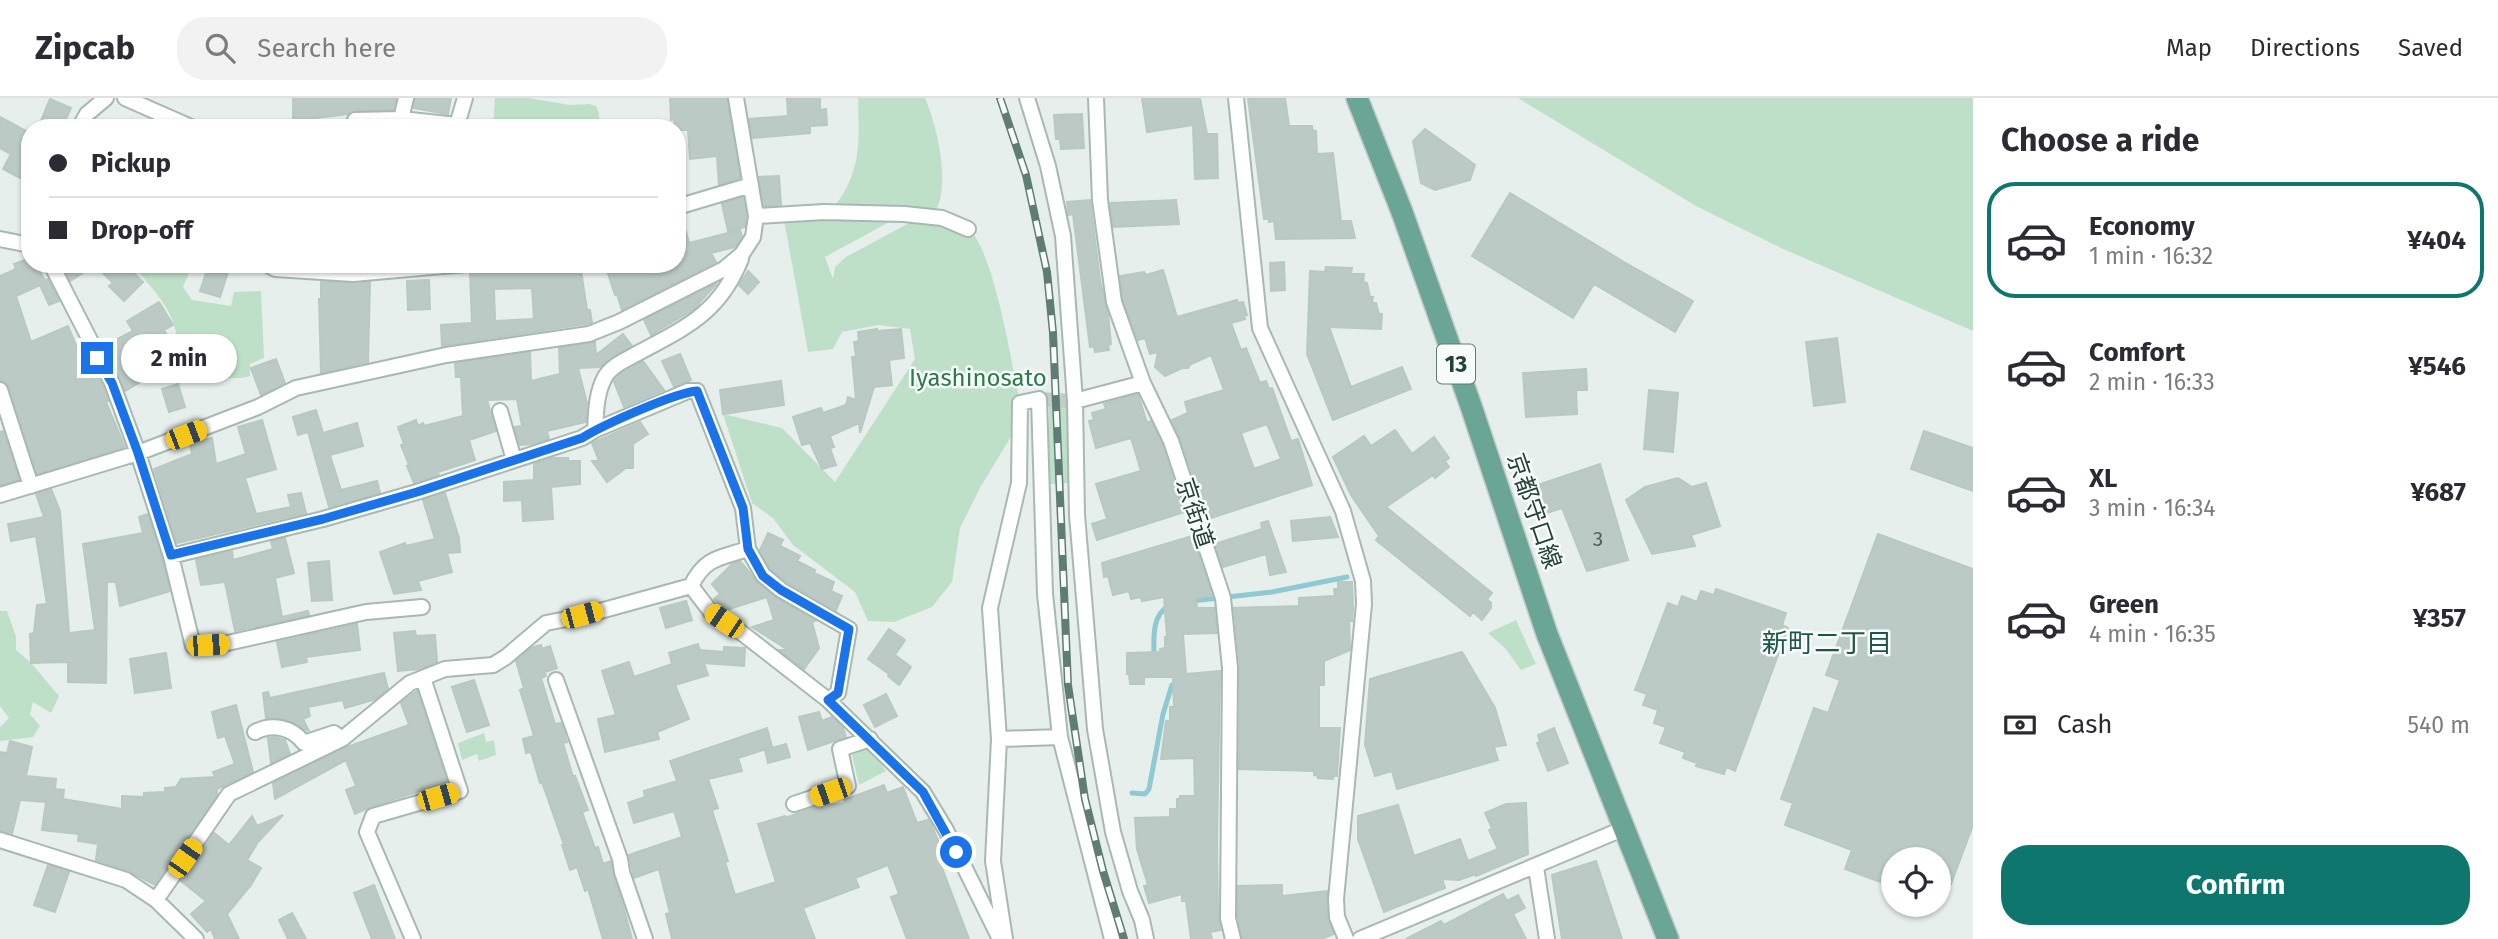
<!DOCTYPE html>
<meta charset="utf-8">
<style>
:root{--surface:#fff;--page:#f2f2f3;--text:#2b2b33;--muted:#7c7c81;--line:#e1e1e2;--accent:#0f766e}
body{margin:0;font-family:"Fira Sans","Noto Sans JP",sans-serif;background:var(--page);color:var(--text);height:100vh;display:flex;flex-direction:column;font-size:26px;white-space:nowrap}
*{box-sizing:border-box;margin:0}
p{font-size:23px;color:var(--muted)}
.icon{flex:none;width:38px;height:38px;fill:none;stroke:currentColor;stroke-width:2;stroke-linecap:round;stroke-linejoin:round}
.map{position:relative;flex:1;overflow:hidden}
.drawer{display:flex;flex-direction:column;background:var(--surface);width:525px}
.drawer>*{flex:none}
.top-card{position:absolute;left:21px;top:21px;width:665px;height:154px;border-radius:28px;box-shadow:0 2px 5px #0004;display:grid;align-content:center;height:154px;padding:0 28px;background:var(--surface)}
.buttons{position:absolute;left:1881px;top:749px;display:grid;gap:14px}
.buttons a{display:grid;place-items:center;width:70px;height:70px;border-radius:50%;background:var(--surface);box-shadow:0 2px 5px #0004;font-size:35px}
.end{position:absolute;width:32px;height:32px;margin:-16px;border:9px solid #1a73e8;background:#fff;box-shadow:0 0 0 4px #fff}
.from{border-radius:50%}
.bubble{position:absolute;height:49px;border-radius:24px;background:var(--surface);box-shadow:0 2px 5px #0004;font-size:23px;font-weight:700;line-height:49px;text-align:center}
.car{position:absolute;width:21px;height:42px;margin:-21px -10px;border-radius:9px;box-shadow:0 0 5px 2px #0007;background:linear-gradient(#f5c518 24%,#345 0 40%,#f5c518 0 76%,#345 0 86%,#f5c518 0)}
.top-card b{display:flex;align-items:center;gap:24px;height:66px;font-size:26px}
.top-card b+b{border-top:2px solid var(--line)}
.top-card i{width:18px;height:18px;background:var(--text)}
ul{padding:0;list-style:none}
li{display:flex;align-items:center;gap:21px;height:116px;margin:0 14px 10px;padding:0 14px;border:4px solid transparent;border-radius:28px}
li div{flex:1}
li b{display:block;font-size:26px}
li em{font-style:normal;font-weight:700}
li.on{border-color:var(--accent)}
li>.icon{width:63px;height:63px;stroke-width:1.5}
h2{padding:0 28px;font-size:32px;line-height:84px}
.pay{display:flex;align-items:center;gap:18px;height:77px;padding:0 28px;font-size:26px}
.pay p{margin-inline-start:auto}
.primary-button{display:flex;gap:14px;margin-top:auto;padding:14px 28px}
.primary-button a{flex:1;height:80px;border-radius:28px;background:var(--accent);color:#fff;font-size:28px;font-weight:700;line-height:80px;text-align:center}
header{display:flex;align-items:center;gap:42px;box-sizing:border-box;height:98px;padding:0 35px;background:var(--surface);border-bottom:2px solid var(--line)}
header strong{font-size:33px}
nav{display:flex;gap:38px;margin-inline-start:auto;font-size:24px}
.search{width:490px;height:63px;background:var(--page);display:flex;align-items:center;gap:18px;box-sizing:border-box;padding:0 24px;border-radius:28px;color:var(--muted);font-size:26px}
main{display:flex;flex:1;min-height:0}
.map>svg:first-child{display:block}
</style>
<header>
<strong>Zipcab</strong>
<div class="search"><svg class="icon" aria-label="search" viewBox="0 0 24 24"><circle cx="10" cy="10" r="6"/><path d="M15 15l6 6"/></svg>Search here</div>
<nav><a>Map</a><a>Directions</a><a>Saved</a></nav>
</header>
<main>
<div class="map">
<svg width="1973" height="841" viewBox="0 0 1973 841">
<rect width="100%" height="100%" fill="#e6efeb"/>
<path fill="#bfe0c8" d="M495,0H528L570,7L589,6L596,8L599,15V29L493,30Z
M858,0H925C937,28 952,88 934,116L834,109C862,73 859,44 858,0Z
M1518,0H1973V233L1781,150L1696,108Z
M783,116H904L825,159L833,181L835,169L846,159L909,125L916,123L922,126C939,121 951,119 968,131C994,150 1012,269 1020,305V324L981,388L960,430L952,484L932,509L894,524L868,523L855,494L793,447L773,420L752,405L723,316L782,330L835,384L915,261L910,231L878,227L842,234L833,251L808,254Z
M132,166H193L183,189L192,202L231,208L234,194L261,193L264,260L250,266V278C225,286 198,271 179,255C177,213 157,197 132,166Z
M1049,302L1070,303V385L1049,386Z
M0,513H7L16,538V552L31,565L59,598L51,615L33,604L30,616L40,628L33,639L0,643V629L9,620L0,608Z
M1516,522L1536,566L1521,572L1505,550L1488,535Z
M484,635L486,644L494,642L496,657L479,663L477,656L462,662L458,645Z
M869,649L886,673L859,687L852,657Z"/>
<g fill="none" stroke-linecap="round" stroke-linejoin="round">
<path stroke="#8ec9d4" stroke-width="5" d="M1192,503L1272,494L1347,479
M1154,559C1154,542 1151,517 1169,508
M1132,695L1145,696L1149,691L1163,616L1172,587"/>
</g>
<path fill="#bbcac4" stroke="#b8c9c2" stroke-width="2" fill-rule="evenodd" d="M293,0H396L393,12H354L348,16L308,21V30H293Z
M415,0H451L448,16L413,10Z
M670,0H727L740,80L719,87L717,58L690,61L688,32H677V30H675L674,21L671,22Z
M787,0H820V12L826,11L827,27L810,28V35L752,40L749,21L788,18Z
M1142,0H1200L1207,36H1217L1218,80L1195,81L1193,27L1147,34Z
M1248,0H1285L1289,28H1312V32L1316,33L1317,56L1333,55L1341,123H1351L1355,140L1276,141L1274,123L1269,124V121H1264Z
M50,1L71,10L62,30H38Z
M1082,16L1084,50L1061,51L1060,41H1056L1054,17Z
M0,19L30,35V85L3,71L11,56L0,50Z
M1425,31L1475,67L1470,82L1435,92L1421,85L1413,43Z
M779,78L781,107L764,108L759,79Z
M1510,95L1624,164L1693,203L1675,234L1594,186L1573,220L1472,158Z
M743,99L746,118L745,129L728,133L722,106Z
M1090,102L1100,182L1108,216L1111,246L1108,247L1109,252L1095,254L1094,248L1090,249L1073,116L1068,117L1067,104Z
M1176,102L1179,126L1113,129L1110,105Z
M682,119L689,145L740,132L742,139L735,149L711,155L716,164L622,212L617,196L615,197L605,166H677V120Z
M30,160V166H36L45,183L48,181L59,203L49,207L40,187L16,198L31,244L68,228L81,259L86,256L103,289L108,303L106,304L125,349L37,376L9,289L6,284L0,283V178L16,171L14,166Z
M1284,164L1285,192L1271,193L1270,165Z
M72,166H125L143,184L124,203L109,188L113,185L95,167L70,183L64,171Z
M209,166L229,171L220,199L200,193Z
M580,166L587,212H590L592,225L442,248L441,227L472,225L470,174L474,170ZM532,190L534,221L495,223L494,191Z
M1326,169L1352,170L1351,176H1364L1363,184L1367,185L1370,199H1373L1372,205H1376L1379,216H1382L1381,231L1329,229L1351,289L1402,269L1411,291L1333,322L1307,256L1310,173L1325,174Z
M1163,172L1177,219L1237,202L1238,205L1243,204L1247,217L1244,218L1245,221L1231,225L1241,252L1246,250L1260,285L1266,283L1269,291L1272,290L1291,343L1298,341L1312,387L1208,421L1180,340L1172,322L1188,315L1185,304L1224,292L1211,257L1191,266L1188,270H1182L1165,278L1155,269L1158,254L1150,256L1145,240L1138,242L1123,201L1120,178L1144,174L1146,177ZM1267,326L1281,361L1254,371L1241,335Z
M748,173L759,184L748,196L739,187Z
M429,182L430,211L408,212L407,183Z
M321,184H370L368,264L321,275L319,201H321Z
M717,185L694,211L651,237L644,222Z
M159,204L173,227L164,232L175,252L169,256L173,264L125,293L104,248L133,233L127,223Z
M877,231V233L901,231L904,260L889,262L892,287L874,289L860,335L859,325L830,338L834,349L830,350L836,367L822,371L810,345L802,347L793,319L821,310L823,315L846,307L848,299L856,302L852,259H856L854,244L859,243L858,234Z
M623,236L632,248L611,260L600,269L578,270L587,305L586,324L547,333L549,341L533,346L520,347L514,329L522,328L517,301L487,302L496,333L469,342L475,362L438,374L439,377L414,385L407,368L409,367L401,347L404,346L398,329L416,322L418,328L423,325L424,328L463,318L461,279H456L455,265L530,254L531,283L560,276L559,250L595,244L596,257Z
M1837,240L1845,304L1814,308L1806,244Z
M680,256L691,282L674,289L662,263Z
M276,261L285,285L261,297L251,270Z
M643,263L664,292L624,309L614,284L622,275Z
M1586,271L1587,292H1576L1577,316L1526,319L1523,275Z
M781,283L784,307L723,316L720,292Z
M178,286L185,309L169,314L162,291Z
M1649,292L1678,295L1673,354L1644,351Z
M1138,296L1147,325L1151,323L1162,347L1184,414L1097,442L1092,426L1107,421L1096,386L1141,373L1131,340L1096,350L1089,323L1094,322L1092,315L1106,311L1104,306Z
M316,312L323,335L357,325L363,348L330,357L341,392L377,383L380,395L329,409L308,334L298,337L293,319Z
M262,322L276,371L245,380L256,416L291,409L288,397L301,395L306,415L177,445L154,371L192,356L190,345L212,340L216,366L246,356L238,329Z
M640,324L648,336L633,346V370H626L607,384L592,363H599L592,345Z
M1395,332L1412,356L1434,339L1449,360L1445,363L1449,369L1435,380L1433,377L1386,409L1492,495L1487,501L1491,505V510L1482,522L1473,514L1470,518L1376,442L1379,438L1351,397L1333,359L1364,338L1371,348Z
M3,333L19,381L0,387V334Z
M1924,333L1973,350V393L1911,371Z
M553,360H568V363H580V386L551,389L553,421L523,423L522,402L504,403V384L534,382V366Z
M1600,366L1628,462L1587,473L1562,410L1538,418L1529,390Z
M1678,380L1692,389L1706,385L1720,428L1691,437L1695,448L1652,456L1626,402L1645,389Z
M51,391L60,413L69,535L95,532L83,446L143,435L139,419L148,416L162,461L170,493L120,508L116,484H107L106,585L68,584V564L31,565L30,536L34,535L37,507L47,506L36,438L11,443L8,426L44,419L36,396Z
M445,395L459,440L460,454L447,455L452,474L418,483L421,492L394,496L380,454L405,445L406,448L435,441L423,402Z
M1330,419L1338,439L1293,443L1291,423Z
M1268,423L1286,474L1270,477L1266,456L1223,469L1215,446L1262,431L1261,425Z
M768,435L783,442L780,448L800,458L797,463L815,472L814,475L834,484L831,493L842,498L836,512L787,484L770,471L760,452Z
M1878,436L1973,471V727L1951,786L1939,782V761H1894V789L1845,771L1852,752L1785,727L1793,705L1781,701L1814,610L1828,615L1840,582L1826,577Z
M1192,438L1212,497L1196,500L1197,510H1214L1217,535L1183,536L1186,576L1220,573L1217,744L1218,820L1221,832L1210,834L1212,841H1191L1186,803H1182V796L1149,805L1144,788L1148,787L1137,751L1135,720L1170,719V711H1177V701H1180V698H1195L1194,660L1161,661L1166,623H1170V609H1174L1173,579H1144V586H1130L1129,576H1127V555L1160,554V551L1165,550V539H1167L1164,499L1142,503L1141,499L1131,501L1129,493L1113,497L1108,478L1104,479L1102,465Z
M285,440L294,475L275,480L282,519L308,513L309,517L235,533L225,484L201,487L196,462L232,453L233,462L273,451L271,443Z
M329,463L332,502L312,503L308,465Z
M740,463L757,484L775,499L815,523L812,524L819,550L804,571L779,552H788L752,529L774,522L767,499L726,512L714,501L720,496L712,486L732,466Z
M1338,484H1352L1353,510L1352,523H1349L1350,552L1324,563V587H1319V630H1340L1337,678H1333V681L1318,680V678L1314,677V673L1239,671L1240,570L1234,510L1299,508V500L1335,498L1334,491H1338Z
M1716,491L1786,515L1782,527L1788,530L1735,673L1726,669L1724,676L1696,668L1697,665L1683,660L1685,654L1660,645L1666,629L1654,625L1658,612L1643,607L1647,596L1635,592L1668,505L1678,509L1682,498L1697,504L1701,493L1714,497Z
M686,503L692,522L666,530L660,510Z
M357,526L360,552L306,559L307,564L282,569L277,544Z
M889,531L905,542L895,557L911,569L899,587L888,578L889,576L868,561Z
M415,533L416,538L435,537L437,564L420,571L398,573L394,535Z
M698,546L700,552L724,554V549L745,550L744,568L704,565L708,577L675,587L689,621L657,634L659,641L605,654L598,621L616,617L602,573L629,564L634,579L672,566L669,555Z
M541,547L542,551L550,548L557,570L545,574L546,578L541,580L555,626L561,625L567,644L563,645L573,679L575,678L588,712L582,714L595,750L598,749L603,766L611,763L632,841H603L588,791L585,793L577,769L570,772L562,747H564L542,684L540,685L531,654L526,655L523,641L534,638L520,592L524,590L516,563L531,550Z
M1462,554L1495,610L1506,647L1494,649L1498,662L1397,691L1392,673L1375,678L1365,647L1370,581Z
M166,555L171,590L135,595L130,561Z
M384,575L388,591L376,601L345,610L343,602L308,609L310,618L303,621L309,633L284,621L266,620L263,595L268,594L270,600Z
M474,582L489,627L467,634L452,589Z
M417,593L447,684L370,709L355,716L346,692L356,688L346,662L275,701L273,685L347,649L409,627L401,605Z
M886,596L897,618L875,629L864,607Z
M236,607L253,674L217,691V697L155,787L129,773L96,762L98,746L78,743L79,736L42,732L46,704L20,702L12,736L0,733V654L7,655L10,643L32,649L26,678L56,681L55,691L64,692L63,701L122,711V698L144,699V695L165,694V690L176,689L181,681L215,679L213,674L235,666L225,638L218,640L212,614Z
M819,614L822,623L832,619L843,630L846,639L808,652L799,619Z
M767,630L772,649L738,660L742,673L708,681L718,710L712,712L728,763L725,764L735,797L776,784L758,726L785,718V720L819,708L846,705L844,702L884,687L887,695L903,689L917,725L928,722L932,728L942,752L936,754L969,841H907L891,799L899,796L888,767L855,780L859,789L803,810L815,841H672L666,816L670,815L659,771L634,780L629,757L682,739L674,713L634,725L628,705L645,699L644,693L677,683L670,663Z
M1554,630L1568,665L1548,673L1537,645L1540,644L1538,637Z
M274,639L285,642L290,656L271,665L268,640Z
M786,646L790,659L768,665L765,652Z
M1526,705L1528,756L1476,778V776L1459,782L1442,781L1445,790L1384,814L1358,741V718L1398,707L1414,758L1460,741L1468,763L1498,751L1489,732L1492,730L1485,715L1506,706Z
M283,717L258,744L247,762L261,770L251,787L227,816L239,841H215L211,831L207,834L191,816L206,803L181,783L214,735L229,747L252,718L257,728Z
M1596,763L1622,841H1562L1552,777Z
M48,767L69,774L55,814L34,807Z
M374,787L395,841H372L354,795Z
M1282,787V798L1327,793V820L1334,836L1321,841H1242L1238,819V788Z
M1503,796L1507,803L1518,797L1525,810L1513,816L1526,841H1406L1441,823L1444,827Z
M292,815L306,841H288L279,822Z"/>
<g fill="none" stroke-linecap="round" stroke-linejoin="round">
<path stroke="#bfccc8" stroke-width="14" stroke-dasharray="14 7" stroke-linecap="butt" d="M1039,301L1075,303"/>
<g stroke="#a8b8b2" stroke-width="18">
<path id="minor" d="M125,0L193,30
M1027,0L1048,68L1063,138L1075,303L1077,417L1095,631L1113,734L1130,793L1142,822L1146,841
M1096,0L1100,102L1114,204L1143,285L1171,343L1223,500L1230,570L1228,820L1233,841
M1236,0L1260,230L1343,413L1363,483L1364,506L1336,801L1337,819L1346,841
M401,21L457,27L465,0
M355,22L401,21L406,0
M79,30L87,16L106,0
M677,109L751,87
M756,118L824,114L904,116L942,120L968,131
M0,141L30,147
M51,166L112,285L138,355L171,458L193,548L223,546L366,514L422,509
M266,166L275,171L353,176L466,166
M0,292L31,388
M1075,303L1143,285
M500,313L514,362
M595,332C596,315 596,295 605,279C612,267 628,261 640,254C687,229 720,214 741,161
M0,397L138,355L258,309L296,290L446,257L589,236L619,224L724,171L742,156L753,139L756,118L736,0
M171,458L323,421L417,394L582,340L595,332L688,293H697L743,410L748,451L763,477L781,492L849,531L838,595L828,602
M691,488L711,514L738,532L828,602L923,694L946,732L1000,841
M691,488C705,459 720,460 748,451
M556,582L620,761L622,774L645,841
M255,634C272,625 292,629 304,645L334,635L342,641
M999,641L1060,639
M794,706L848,688L840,651L870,641
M0,742L126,782L156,802L196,841
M1536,769L1547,841
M156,802L229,696L342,641L410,585L445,571L493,567L506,559L546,525L582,518L691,488
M413,841L367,734L373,718L460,693L423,580
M1005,841L993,763L999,641L990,510L1019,385L1020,305L1039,301L1045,496L1060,639L1112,841
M1360,841L1625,730"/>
</g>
<g stroke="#c2cac8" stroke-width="24">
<path id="primary" d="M1357,0L1402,114L1471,308L1547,536L1668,841"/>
</g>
<use href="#minor" stroke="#fff" stroke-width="14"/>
<use href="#primary" stroke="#6aa596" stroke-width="21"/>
<g stroke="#5f7d75" stroke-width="8">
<path id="rail" d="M1000,0L1026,77L1047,174L1053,235L1068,587L1085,701L1103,773L1124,841"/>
</g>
<use href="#rail" stroke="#f7fbf9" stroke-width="5" stroke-dasharray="16" stroke-linecap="butt"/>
</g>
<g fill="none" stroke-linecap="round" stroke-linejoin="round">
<path stroke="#1a73e8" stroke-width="9" d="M97,260L112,285L138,355L171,457L323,421L417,394L582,340C603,327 674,295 697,293L743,410L748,451L763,478L781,492L849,531L838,595L828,602L923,694L956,754"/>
</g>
<g text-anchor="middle" stroke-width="5" stroke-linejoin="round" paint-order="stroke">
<g font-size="21" fill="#4a645c">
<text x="1598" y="448">3</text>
</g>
<rect fill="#f7fbf9" stroke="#637a73" stroke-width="2" x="1437" y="246.5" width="38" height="39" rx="5"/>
<g font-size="23" font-weight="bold" fill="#24423a">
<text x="1456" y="274">13</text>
</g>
<g font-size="24" fill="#2d7a4b" stroke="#f7fbf9">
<text x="978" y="288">Iyashinosato</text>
</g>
<g font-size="24" fill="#24423a" stroke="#f7fbf9">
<text transform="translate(1534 413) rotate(71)" y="8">京都守口線</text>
<text transform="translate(1195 415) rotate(72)" y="8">京街道</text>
</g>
<g font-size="26" fill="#1f5548" stroke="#f7fbf9">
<text x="1827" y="554">新町二丁目</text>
</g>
</g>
</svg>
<div class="buttons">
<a><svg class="icon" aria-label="locate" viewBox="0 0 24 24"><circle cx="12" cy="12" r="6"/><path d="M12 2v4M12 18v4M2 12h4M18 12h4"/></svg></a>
</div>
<i class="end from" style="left:956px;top:754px"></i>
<i class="end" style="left:97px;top:260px"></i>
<div class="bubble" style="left:121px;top:236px;width:116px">2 min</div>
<i class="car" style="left:186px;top:337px;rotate:69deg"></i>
<i class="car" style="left:582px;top:517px;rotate:75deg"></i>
<i class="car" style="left:724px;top:523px;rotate:304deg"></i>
<i class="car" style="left:208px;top:547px;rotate:86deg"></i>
<i class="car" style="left:830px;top:694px;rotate:251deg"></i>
<i class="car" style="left:438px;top:699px;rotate:74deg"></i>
<i class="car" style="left:185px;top:760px;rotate:35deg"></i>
<div class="top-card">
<b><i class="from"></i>Pickup</b>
<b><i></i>Drop-off</b>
</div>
</div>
<section class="drawer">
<h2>Choose a ride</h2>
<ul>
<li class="on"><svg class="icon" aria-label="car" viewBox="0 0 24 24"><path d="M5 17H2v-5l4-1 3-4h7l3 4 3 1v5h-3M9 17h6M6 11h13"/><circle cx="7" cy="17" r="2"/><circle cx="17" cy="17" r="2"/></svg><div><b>Economy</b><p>1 min · 16:32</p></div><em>¥404</em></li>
<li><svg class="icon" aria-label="car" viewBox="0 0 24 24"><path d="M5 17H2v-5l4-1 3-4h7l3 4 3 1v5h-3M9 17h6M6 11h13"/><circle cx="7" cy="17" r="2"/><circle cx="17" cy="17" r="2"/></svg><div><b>Comfort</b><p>2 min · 16:33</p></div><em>¥546</em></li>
<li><svg class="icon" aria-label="car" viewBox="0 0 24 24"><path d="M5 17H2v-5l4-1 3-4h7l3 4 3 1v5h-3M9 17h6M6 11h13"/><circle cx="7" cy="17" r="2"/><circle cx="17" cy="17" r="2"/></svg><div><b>XL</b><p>3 min · 16:34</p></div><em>¥687</em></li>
<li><svg class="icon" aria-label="car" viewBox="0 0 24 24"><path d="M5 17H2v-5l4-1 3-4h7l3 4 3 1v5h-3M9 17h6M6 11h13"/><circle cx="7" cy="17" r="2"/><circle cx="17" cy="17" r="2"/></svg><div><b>Green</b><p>4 min · 16:35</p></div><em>¥357</em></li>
</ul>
<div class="pay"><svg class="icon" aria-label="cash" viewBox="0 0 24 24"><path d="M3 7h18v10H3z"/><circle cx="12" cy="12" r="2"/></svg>Cash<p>540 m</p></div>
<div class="primary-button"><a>Confirm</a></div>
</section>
</main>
